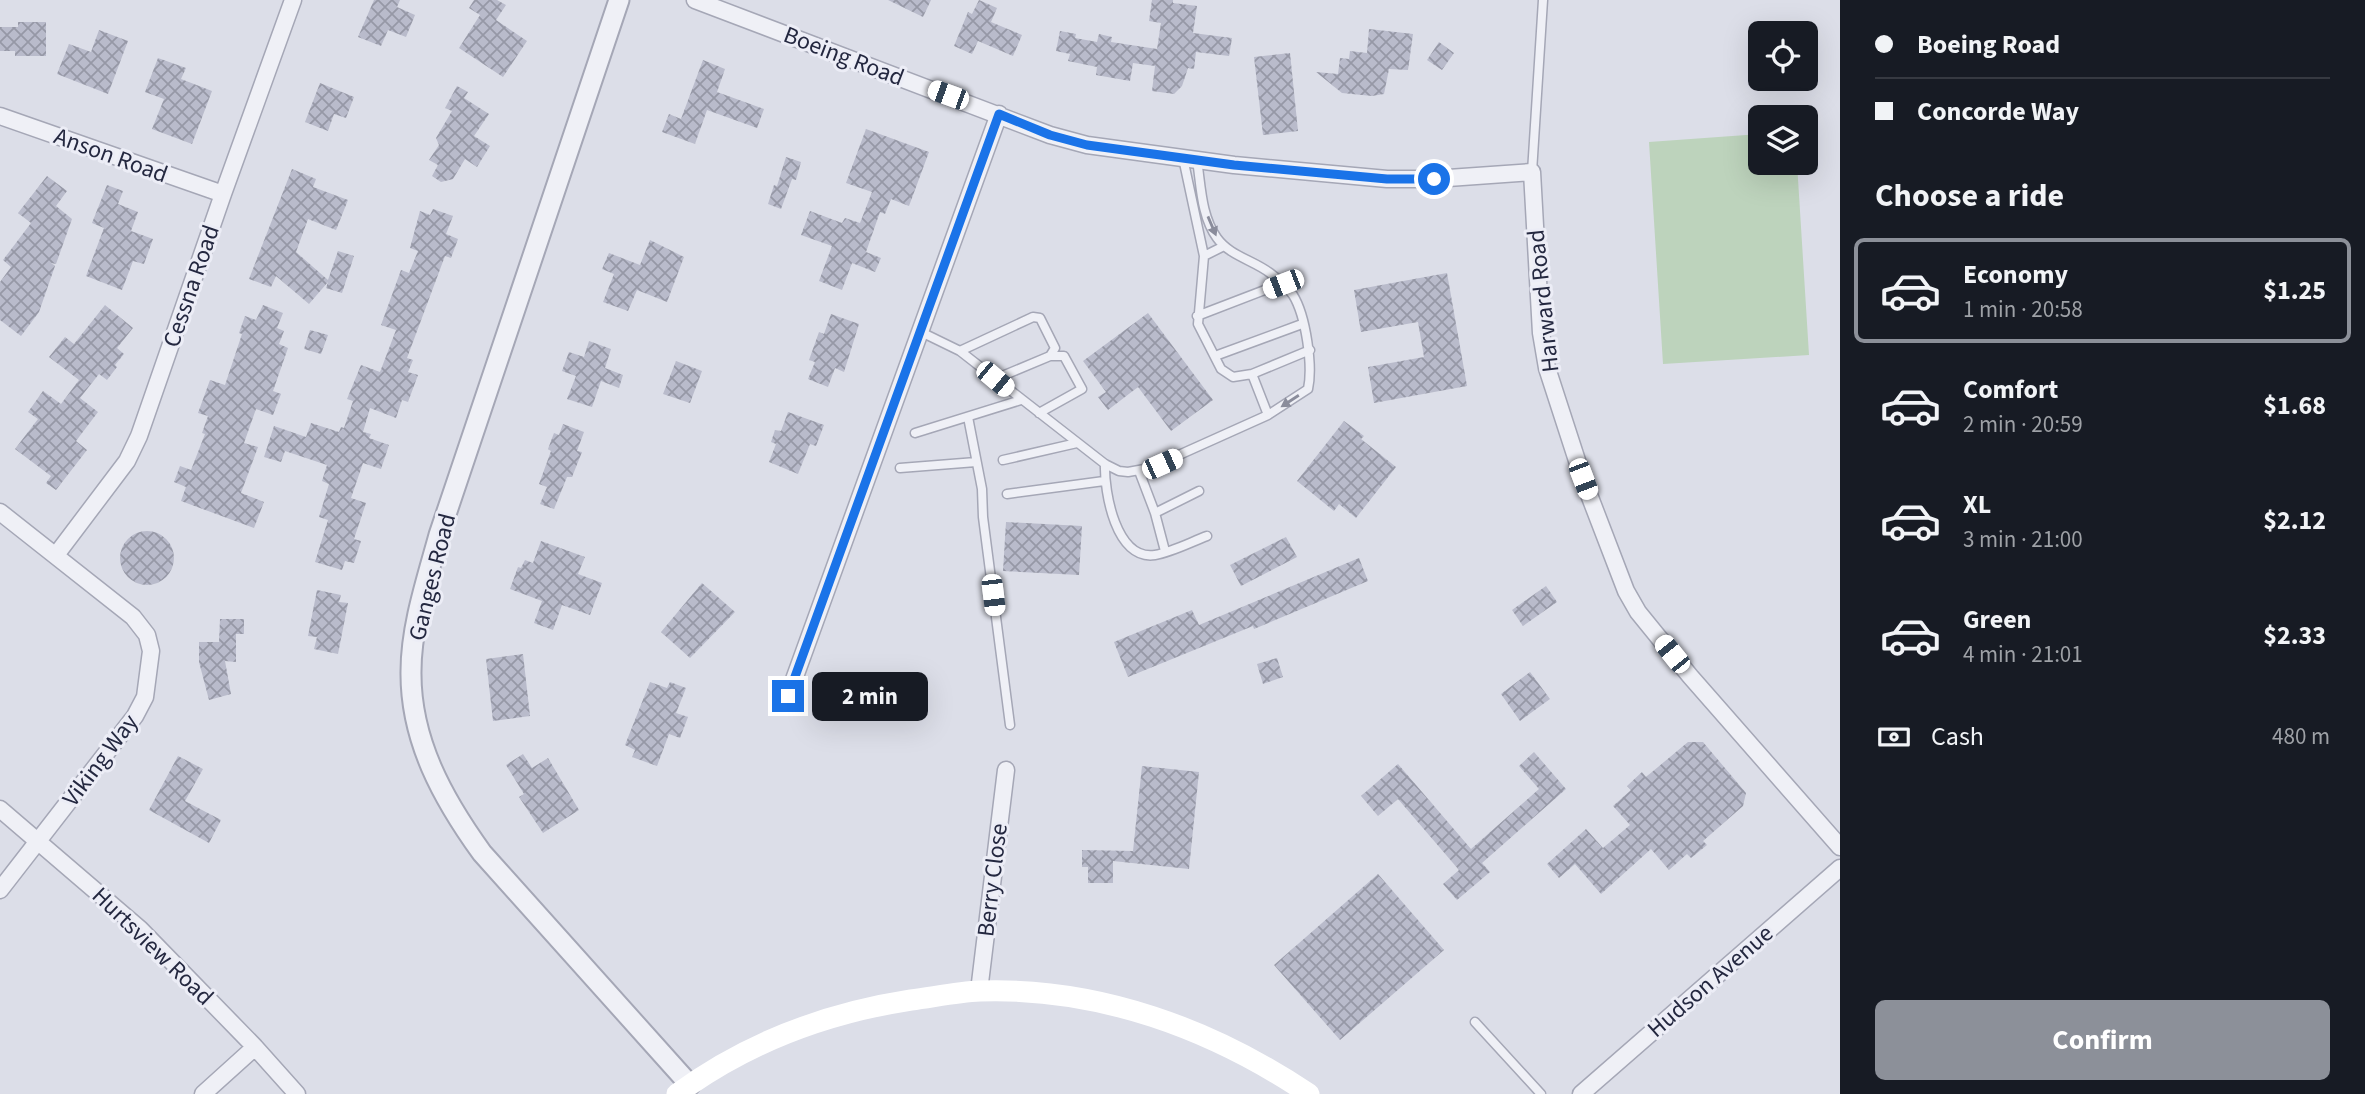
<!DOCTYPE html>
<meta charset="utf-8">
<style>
:root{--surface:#171b24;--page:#242831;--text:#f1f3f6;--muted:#9ea1a6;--line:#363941;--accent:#8c9099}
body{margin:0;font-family:"Source Sans 3",sans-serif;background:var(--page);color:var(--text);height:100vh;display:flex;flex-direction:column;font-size:26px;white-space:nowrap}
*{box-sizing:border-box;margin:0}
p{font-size:23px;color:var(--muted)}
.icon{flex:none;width:38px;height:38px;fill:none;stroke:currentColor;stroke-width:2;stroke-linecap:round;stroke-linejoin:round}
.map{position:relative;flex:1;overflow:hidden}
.sheet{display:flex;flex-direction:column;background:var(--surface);width:525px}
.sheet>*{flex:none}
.banner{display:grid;align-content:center;height:154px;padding:0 35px;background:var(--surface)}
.controls{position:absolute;left:1748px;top:21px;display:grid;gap:14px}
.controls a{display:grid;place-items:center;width:70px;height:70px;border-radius:10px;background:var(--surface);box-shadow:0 7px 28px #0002;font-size:35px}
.end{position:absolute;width:32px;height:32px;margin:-16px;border:9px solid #1a73e8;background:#fff;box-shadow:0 0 0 4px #fff}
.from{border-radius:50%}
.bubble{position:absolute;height:49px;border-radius:10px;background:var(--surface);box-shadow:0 7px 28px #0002;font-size:23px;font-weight:700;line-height:49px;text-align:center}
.car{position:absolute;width:21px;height:42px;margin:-21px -10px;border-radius:9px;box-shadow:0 0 5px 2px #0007;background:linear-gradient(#fff 24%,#345 0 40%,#fff 0 76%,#345 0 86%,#fff 0)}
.banner b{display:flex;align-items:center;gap:24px;height:66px;font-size:26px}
.banner b+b{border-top:2px solid var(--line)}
.banner i{width:18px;height:18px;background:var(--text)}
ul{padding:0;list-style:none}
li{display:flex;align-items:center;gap:21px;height:105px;margin:0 14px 10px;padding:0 21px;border:4px solid transparent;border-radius:10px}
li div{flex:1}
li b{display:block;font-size:26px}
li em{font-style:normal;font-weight:700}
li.selected{border-color:var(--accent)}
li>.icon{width:63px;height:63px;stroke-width:1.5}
h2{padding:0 35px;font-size:32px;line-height:84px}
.pay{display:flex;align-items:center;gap:18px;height:77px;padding:0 35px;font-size:26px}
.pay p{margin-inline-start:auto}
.action{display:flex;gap:14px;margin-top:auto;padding:14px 35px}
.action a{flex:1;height:80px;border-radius:10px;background:var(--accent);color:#fff;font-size:28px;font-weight:700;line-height:80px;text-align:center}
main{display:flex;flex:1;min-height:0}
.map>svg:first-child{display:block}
</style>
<main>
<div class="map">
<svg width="1840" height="1094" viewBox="0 0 1840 1094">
<defs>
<pattern id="building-cross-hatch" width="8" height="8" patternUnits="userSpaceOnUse" patternTransform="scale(1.75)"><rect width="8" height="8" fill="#b9bbcb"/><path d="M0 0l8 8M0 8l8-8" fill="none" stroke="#9698a6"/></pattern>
</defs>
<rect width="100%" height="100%" fill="#dcdee8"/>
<path fill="#bdd3bc" d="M1760,134V163H1797L1809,355L1663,364L1649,142Z"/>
<path fill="url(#building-cross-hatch)" d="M374,0H400L397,7L415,15L406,37L388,30L381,46L358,37Z
M474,0H497L506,5L496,20L527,41L503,77L459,48L480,15L469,8Z
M888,0H931L923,17Z
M979,0L997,8L991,22L1022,35L1013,56L978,41L972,54L954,46L968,12L972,14Z
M1152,0H1173V3L1197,6L1193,33L1232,38L1229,56L1196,52L1194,69L1188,68L1182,86L1174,94L1152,91L1155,66L1133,63L1130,81L1096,75L1097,67L1068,61L1070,54L1056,51L1060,31L1076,34L1075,38L1097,42L1099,34L1112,37L1111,42L1157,49L1161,23L1149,21Z
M18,22H46V56H15V51H0V27H18Z
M1369,29L1413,34L1408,70L1389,69L1384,94L1372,96L1342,93L1316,72L1338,74L1340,58L1349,59L1350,51L1367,53Z
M99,30L128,41L108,94L57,74L69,44L91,52Z
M1439,42L1454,53L1442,70L1427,60Z
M1290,53L1298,131L1263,135L1254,57Z
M158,58L186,68L181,79L212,91L192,144L152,129L164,99L145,92Z
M703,60L725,69L717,92L764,109L757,128L707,110L695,144L662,132L669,114L681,119Z
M320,83L354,97L346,118L334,114L328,131L305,122Z
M457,86L468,92L464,98L489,114L474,136L490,146L477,167L465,159L453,179L441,182L432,176L438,165L429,160L439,145L436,138L452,111L445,108Z
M866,129L929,152L909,206L891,199L885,214L880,212L866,252L881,258L875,272L852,263L842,290L819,281L832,246L801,235L810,211L842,223L845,218L860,223L872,192L846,183Z
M786,157L801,162L796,180L792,179L781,209L768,204L774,185L777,186Z
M292,169L316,179L313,187L348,200L336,230L308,219L296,252L328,280L338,251L354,256L342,293L326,288L328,282L309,304L276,276L271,287L249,279Z
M47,176L67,191L56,206L72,219L56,264L51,263L55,266L39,312L21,336L0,320V282L11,267L3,260L31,223L18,213Z
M107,185L123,191L118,204L138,212L131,231L153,239L144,264L133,261L122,290L86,276L104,228L92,223Z
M433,209L453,216L446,234L458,239L451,258L445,256L407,358L413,360L408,372L418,375L408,402L402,400L396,418L370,408L363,432L371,434L369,438L389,445L381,469L363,463L351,498L366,503L354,539L361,541L354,563L345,561L342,570L315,562L328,520L319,517L329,484L322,481L327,465L285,451L281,462L264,457L274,426L306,437L311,423L339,432L341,427L344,428L353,401L347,399L361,365L380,372L396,330L381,325L401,270L409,273L418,251L410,248L420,211L430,215Z
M650,240L684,257L667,302L637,290L628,311L603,302L614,274L602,269L609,253L640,265Z
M1447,273L1467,386L1374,403L1368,367L1424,357L1418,322L1361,332L1354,290Z
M105,305L133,328L117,348L124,354L115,365L117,367L107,380L99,374L80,398L98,412L76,441L87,450L56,490L46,483L51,476L15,449L38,419L28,412L43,391L61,404L79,380L49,357L65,337L74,344Z
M263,305L283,313L277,328L284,331L279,344L288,348L273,391L281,394L273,415L256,409L244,443L258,447L241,493L264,502L254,528L181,501L186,487L174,482L180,466L191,470L205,434L202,433L208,416L198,413L210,380L225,385L242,334L239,333L245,316L256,320Z
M1148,313L1213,400L1171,431L1138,387L1108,410L1098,397L1106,392L1083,361Z
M831,314L859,324L844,372L835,368L828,387L808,379L815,362L809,360L819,332L824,334Z
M310,330L328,335L321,354L304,349Z
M589,341L611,349L605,368L623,375L619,388L601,381L592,407L567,399L576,376L562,371L569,352L584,357Z
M676,361L702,371L690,403L663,394Z
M788,412L824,425L816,446L810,444L798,474L769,462L776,444L771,442L775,430L781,431Z
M1344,421L1364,436L1361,439L1396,467L1356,518L1339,504L1334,511L1297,481Z
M563,424L584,432L577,451L582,452L572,477H567L554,509L540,504L547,487L539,484L551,451L548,449L554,433L559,435Z
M1006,522L1082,526L1079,575L1003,571Z
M120 558a27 27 0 1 1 54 0a27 27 0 1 1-54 0Z
M1286,537L1297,557L1241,586L1230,565Z
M541,541L585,557L578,574L602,583L590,615L562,605L553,630L534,623L542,601L510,589L518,567L521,568L525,560L533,563Z
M1359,558L1368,581L1254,629L1253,626L1128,677L1114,642L1192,610L1199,625Z
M702,583L735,612L690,658L661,632Z
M1546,586L1557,602L1523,626L1512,610Z
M317,590L341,595L339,602L348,603L338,654L314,649L317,637L308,636Z
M220,619H244V634H236V662L225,661L231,694L209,700L199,662V642H219Z
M523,654L530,716L493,721L486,659Z
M1277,658L1283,677L1263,684L1257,664Z
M1530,672L1550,699L1520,721L1501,694Z
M650,682L667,688L670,682L686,688L676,713L688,717L680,738L669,734L657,766L632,757L635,750L625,745Z
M1688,742H1703L1746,793L1743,806L1703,841L1707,845L1691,858L1687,854L1669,870L1651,849L1601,894L1575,864L1559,878L1547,864L1586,829L1603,848L1630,825L1613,806L1631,790L1627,786L1642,772L1646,777Z
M1534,752L1566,789L1482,863L1490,872L1457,900L1443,884L1459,870L1398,799L1378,816L1361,796L1398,764L1471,849L1539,789L1519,766Z
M523,754L532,768L548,758L579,810L543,833L519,797L524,794L506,765Z
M178,756L203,769L185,801L221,820L209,843L149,810Z
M1142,766L1199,772L1189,869L1113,861V883H1088V867H1082V850L1133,851Z
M1378,874L1444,950L1340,1040L1274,965Z"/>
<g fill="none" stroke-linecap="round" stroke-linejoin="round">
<g stroke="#a5a7b6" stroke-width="11">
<path id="service" d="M1183,158L1204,256L1198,324L1221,369L1233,377L1252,374L1310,350
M1532,172L1543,0
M1204,256L1224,246
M1197,316L1283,283
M921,332L960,351L1033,317L1040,318L1055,348L1050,356L995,379
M960,351L1105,464L1119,471L1128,472L1150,468L1268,415L1308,389C1313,366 1306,316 1293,295C1287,287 1278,279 1270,273C1253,260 1230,256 1217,238C1201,216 1201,185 1197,160
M1215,356L1302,324
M1252,374L1268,415
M1039,413L1082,389L1064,356H1050
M968,417L982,489L983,517L1010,725
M915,433L1021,400
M1003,460L1077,443
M1105,464C1104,492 1116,561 1155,555C1172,552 1191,542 1207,536
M900,468L976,462
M1139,471L1155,513L1165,551
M1007,494L1104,481
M1155,513L1199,491
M1475,1022L1541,1094"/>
</g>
<g stroke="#a5a7b6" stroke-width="19">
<path id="minor" d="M695,0L1050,135L1087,145L1234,165L1387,179H1434L1532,172L1541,333L1547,368L1583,479L1626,591L1638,612L1690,676L1840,847
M0,116L223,194
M0,512L133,617L147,635L151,651L145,697L135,716L0,890
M56,555L127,461L139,436L223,194L293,0
M788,696L999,114
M0,809L140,929L255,1047L297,1094
M979,991L1006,770
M203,1094L255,1047
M1581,1094L1840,868"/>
</g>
<g stroke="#a5a7b6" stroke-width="23">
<path id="tertiary" d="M619,0L439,535C427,579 411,626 411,671C410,740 443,799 482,853L690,1085"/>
</g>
<use href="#service" stroke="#eff0f6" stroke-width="8"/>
<use href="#minor" stroke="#eff0f6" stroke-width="16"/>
<use href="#tertiary" stroke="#eff0f6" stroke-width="19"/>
<path stroke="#fff" stroke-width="21" d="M677,1094C746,1043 827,1013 911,1000C934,997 957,992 980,991C1099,987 1212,1029 1309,1094"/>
</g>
<defs><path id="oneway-solid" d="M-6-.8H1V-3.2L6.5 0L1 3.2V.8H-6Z" transform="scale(1.75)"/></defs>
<g fill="#8a8c9b">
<use href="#oneway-solid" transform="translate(1212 226) rotate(67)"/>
<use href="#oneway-solid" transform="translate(1290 401) rotate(147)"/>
</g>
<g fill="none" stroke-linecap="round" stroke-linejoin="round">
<path stroke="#1a73e8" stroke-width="9" d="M788,696L999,114L1050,135L1087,145L1234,165L1387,179H1434"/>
</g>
<g text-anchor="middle" stroke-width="6" stroke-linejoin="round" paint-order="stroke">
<g font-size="24" fill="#242840" stroke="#ecedf6">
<text transform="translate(844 56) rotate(21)" y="8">Boeing Road</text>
<text transform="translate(111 155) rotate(20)" y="8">Anson Road</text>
<text transform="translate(191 286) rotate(-71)" y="8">Cessna Road</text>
<text transform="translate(1543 301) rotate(-96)" y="8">Harward Road</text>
<text transform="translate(432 577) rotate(-76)" y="8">Ganges Road</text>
<text transform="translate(100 760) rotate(-53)" y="8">Viking Way</text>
<text transform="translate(992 880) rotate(-83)" y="8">Berry Close</text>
<text transform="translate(153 946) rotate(44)" y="8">Hurtsview Road</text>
<text transform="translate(1710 981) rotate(-41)" y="8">Hudson Avenue</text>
</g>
</g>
</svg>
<div class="controls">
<a><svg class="icon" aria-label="locate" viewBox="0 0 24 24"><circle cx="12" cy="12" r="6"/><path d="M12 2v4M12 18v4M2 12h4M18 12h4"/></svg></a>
<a><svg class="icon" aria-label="layers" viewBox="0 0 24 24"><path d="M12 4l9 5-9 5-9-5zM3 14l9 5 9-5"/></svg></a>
</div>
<i class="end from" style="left:1434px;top:179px"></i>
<i class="end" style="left:788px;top:696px"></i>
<div class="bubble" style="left:812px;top:672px;width:116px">2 min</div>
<i class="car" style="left:948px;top:95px;rotate:290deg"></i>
<i class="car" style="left:1283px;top:284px;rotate:249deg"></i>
<i class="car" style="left:995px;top:379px;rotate:130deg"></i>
<i class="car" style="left:1162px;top:464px;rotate:66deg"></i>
<i class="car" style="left:1583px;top:479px;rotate:159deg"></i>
<i class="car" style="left:993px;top:595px;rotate:173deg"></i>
<i class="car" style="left:1672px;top:654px;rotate:321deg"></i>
</div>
<section class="sheet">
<div class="banner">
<b><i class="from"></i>Boeing Road</b>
<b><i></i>Concorde Way</b>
</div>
<h2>Choose a ride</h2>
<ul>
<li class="selected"><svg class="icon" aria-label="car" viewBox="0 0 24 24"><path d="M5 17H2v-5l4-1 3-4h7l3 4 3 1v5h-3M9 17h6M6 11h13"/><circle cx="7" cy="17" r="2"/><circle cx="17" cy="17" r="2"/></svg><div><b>Economy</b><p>1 min · 20:58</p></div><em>$1.25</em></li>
<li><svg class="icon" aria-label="car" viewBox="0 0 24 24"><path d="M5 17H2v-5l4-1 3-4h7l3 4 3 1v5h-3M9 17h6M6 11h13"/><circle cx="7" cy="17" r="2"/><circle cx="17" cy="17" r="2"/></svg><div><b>Comfort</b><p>2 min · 20:59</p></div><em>$1.68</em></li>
<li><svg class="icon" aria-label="car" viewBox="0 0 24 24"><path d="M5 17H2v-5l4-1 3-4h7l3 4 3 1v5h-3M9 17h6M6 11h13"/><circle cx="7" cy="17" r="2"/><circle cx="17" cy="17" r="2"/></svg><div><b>XL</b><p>3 min · 21:00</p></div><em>$2.12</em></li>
<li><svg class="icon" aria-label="car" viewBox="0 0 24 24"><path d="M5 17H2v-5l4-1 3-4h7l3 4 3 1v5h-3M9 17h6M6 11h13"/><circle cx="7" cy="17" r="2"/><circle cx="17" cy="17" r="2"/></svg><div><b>Green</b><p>4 min · 21:01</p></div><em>$2.33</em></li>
</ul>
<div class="pay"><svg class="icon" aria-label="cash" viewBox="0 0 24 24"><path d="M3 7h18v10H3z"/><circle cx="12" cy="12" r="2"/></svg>Cash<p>480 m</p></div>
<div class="action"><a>Confirm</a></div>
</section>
</main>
